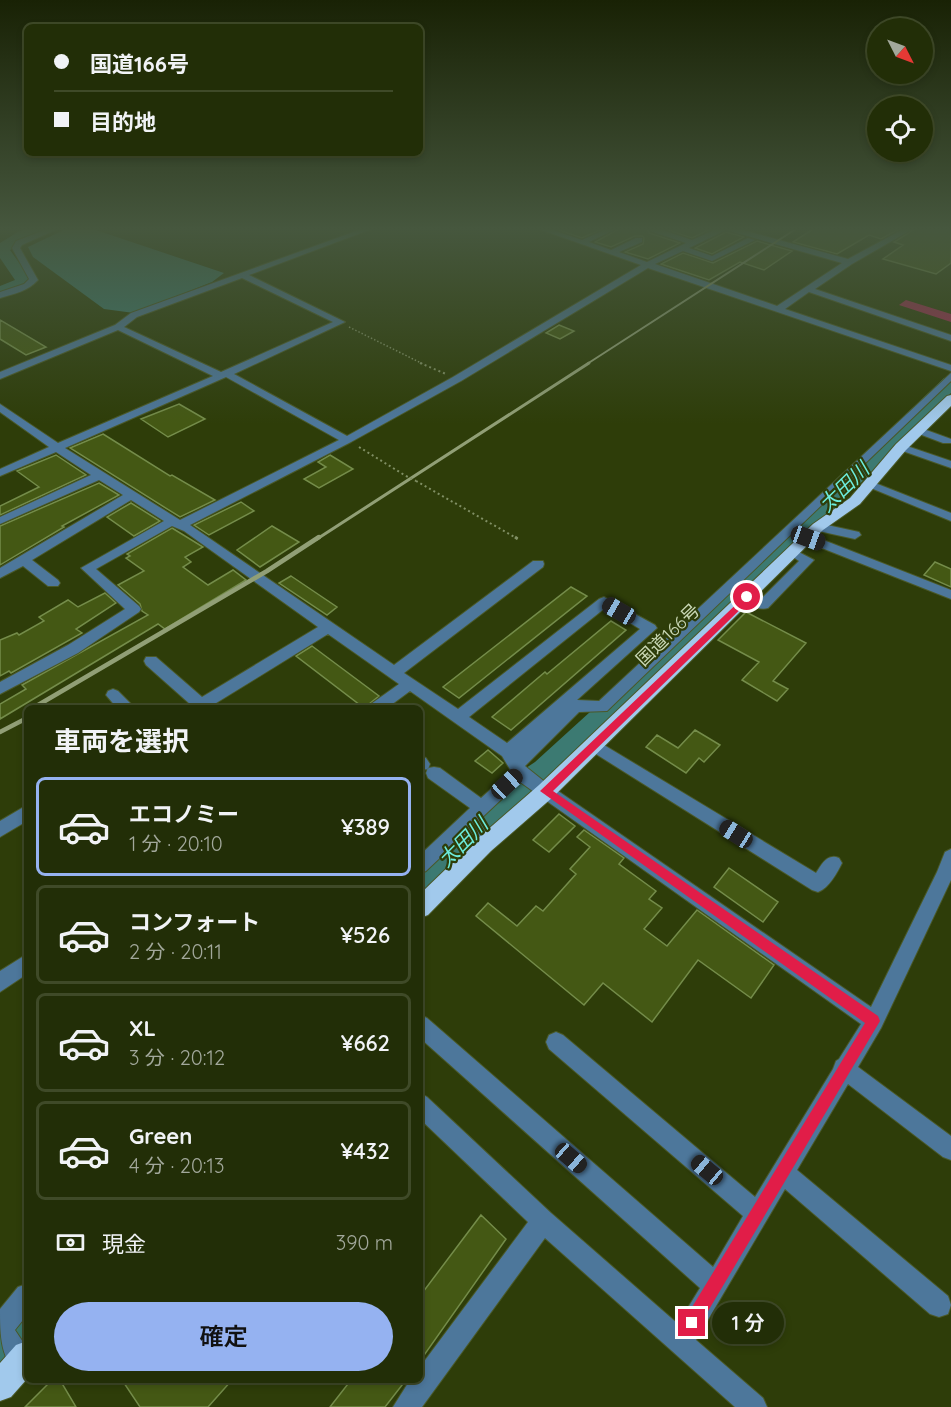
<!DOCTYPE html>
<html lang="ja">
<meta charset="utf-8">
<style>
:root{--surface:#222e07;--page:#2e3a15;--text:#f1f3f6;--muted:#a2a89b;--line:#3f4a28;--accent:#95b2f1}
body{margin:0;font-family:Quicksand,"Noto Sans JP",sans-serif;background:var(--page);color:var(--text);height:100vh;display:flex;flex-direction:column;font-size:22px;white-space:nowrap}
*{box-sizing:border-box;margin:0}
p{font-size:20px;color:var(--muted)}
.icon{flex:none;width:33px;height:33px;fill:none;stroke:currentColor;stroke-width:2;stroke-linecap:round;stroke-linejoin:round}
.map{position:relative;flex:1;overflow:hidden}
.panel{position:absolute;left:24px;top:705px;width:399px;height:678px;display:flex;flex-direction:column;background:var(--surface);border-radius:9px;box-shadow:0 3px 9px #0003,0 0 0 2px var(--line)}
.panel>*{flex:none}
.hud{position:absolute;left:24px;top:24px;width:399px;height:132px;border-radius:9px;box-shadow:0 3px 9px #0003,0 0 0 2px var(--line);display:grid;align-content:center;height:132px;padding:0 30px;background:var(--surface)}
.needle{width:39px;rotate:132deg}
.buttons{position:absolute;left:867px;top:18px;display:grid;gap:12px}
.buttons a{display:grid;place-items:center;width:66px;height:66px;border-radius:50%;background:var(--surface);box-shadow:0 3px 9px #0003,0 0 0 2px var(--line);font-size:30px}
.end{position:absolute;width:27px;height:27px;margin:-14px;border:8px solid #e11d48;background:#fff;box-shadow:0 0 0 3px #fff}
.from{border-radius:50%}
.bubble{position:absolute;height:42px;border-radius:21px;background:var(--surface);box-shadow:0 3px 9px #0003,0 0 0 2px var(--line);font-size:20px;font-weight:600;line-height:42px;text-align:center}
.car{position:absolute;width:18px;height:36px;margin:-18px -9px;border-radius:8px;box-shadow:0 0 4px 2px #0007;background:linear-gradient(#222 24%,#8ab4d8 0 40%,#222 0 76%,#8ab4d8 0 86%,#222 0)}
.hud b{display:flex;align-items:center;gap:21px;height:57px;font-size:22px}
.hud b+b{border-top:2px solid var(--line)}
.hud i{width:15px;height:15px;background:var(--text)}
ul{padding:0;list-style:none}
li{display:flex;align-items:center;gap:18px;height:99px;margin:0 12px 9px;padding:0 18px;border:3px solid var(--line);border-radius:9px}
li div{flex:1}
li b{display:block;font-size:22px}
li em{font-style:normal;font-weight:600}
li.active{border-color:var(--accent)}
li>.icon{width:54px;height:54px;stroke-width:1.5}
h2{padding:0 30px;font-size:27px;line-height:72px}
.pay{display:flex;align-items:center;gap:15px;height:66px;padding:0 30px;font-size:22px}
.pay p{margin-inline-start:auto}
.button{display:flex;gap:12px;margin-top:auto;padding:12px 30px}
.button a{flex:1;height:69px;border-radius:36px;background:var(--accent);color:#111;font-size:24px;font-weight:600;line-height:69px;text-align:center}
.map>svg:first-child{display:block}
</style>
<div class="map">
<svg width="951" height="1407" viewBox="0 0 951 1407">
<rect width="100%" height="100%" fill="#2e3d09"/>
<path fill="#a32a53" d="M906,300L951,314V322L899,305Z"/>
<path fill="#3c7a72" d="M70,227H87L224,273L212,282L134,313L104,309L33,257L28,247Z"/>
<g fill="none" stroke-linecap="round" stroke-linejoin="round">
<path fill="#3c7a72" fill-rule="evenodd" d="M33,227H52L10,250L33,282L31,285L0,297V286L15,280L0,258V243L18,232Z
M951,376V393L688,655L557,780L521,804L432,896L420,900V863L499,786L535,762L668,641L944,378Z
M27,1301V1360L17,1372L0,1379V1319L11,1308Z"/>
</g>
<path fill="#445814" stroke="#748c4a" stroke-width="1.5" d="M556,227H607L582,238L556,229Z
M622,227H649L647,228L649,233L680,243L648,259L625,252L643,244L644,238L642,236H635L611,247L595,242Z
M659,227H715L692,238Z
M816,227H903L881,239L869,235L837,254L793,242Z
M918,227H951V263L936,274L883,259L903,245L894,242Z
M726,232L744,237L712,254L695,248Z
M757,241L792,251L764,270L740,262L709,280L661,264L683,253L713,263Z
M0,320L46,347L26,355L0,339Z
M559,325L574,331L560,339L546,333Z
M179,404L205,419L168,437L141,419Z
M103,434L170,476L172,475L215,500L180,517L70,448Z
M56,455L86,475L0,515V506L39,487L17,471Z
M330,455L353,469L319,488L304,479L326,467L318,462Z
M99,483L119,495L62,526L64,527L0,565V526Z
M241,502L254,511L209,535L194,525Z
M131,503L160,521L134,536L107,517Z
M272,526L299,542L260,567L237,550Z
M172,528L203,547L185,557L191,562L183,567L208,585L233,570L246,580L165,629L158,624L0,719V704L26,689L22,685L148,615L142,611L140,604L118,585L144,571L126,558L130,556L127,554Z
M935,562L951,569V587L924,575Z
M291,576L337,607L327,615L279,583Z
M571,587L587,596L459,698L443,687Z
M105,593L116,603L76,629L82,633L11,673L9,671L0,676V640L17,633L19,635L44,621L39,617L68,600L78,607Z
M746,612L806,643L773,681L788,689L777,701L742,680L759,662L718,640Z
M611,621L626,630L511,730L492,717L545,672L547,674Z
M312,646L379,696L364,708L296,656Z
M695,730L720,745L704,762L699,758L686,773L646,747L657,735L678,748Z
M488,750L503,763L492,773L475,761Z
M559,814L575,826L549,852L533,840Z
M584,830L624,858L619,864L656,891L649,899L662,908L644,929L667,946L697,910L774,965L751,998L698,960L652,1022L603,983L584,1005L476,916L488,903L517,926L536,906L543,911L576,874L570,869L590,847L577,837Z
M729,868L778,902L763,922L714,887Z
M481,1215L506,1239L420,1361V1296Z
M52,1380H60L76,1407H25Z
M122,1380H232L208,1407H140Z
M351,1380H406L385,1407H330Z"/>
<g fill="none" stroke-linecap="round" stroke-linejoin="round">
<g stroke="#4a5928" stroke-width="2">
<path id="minor" d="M52,227H62L22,245L20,248L38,280C28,291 14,294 0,298V292L24,284L29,279L12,248L16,241Z
M367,227H377L249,275L345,322L234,374L347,436L453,377L641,265L533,227H543L582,240L611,227H620L589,242L611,250L636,238H642V242L619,252L647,262L686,243L650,231L649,229L653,227L692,240L721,227H732L848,259L907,227H916L852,264L815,289L951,335V341L809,292L785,309L951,365V371L648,268L461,381L351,442L190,525L394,665L533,561H543L544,564L543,567L404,673L458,709L599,599L604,597L655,625L657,628L577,700L599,701L951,373V381L607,711L579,712L525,766L545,782L871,1007L937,872L945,852L951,849V880L881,1028L858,1067L951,1136V1160L943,1157L848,1084L797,1170L948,1296L951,1305L948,1314L939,1317L930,1314L785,1189L696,1340L763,1398L767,1407H735L545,1238L422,1407H393L410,1380H420V1367L528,1222L420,1119V1093L427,1097L551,1213L678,1324L700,1288L420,1038V1015L427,1018L713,1267L743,1216L549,1049L546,1042L549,1035L556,1032L563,1035L755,1197L833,1069L836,1061L839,1059L861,1024L520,782L473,826L490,840L493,845L490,850C478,854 471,844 462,837L426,871L420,874V855L470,808L428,778L426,773L428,768L434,767L440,768L481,798L511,771L502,756L410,691L387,708H368L371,704L399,684L328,634L208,708H188L190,704L146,665L144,661L146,657H156L202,697L318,627L184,531L172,526L96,569L139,606L141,609L139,612L78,653L0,694V682L68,645L125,609L81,568L164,521L131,500L32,560L58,580L60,583L58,586H48L23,566L0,578V568L123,495L99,480L0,524V517L91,475L56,452L0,476V469L49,447L0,412V404L58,443L213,376L118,330L0,379V372L115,325L131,313ZM726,230L842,263L777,306L655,264L683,251L712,261L755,240L748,238L712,256L689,248ZM242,278L333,322L221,372L124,327L137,317ZM226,377L339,440L180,520L65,448ZM605,608L640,629L507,743L469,717Z
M918,427L951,439V443H943L914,432L913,430Z
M901,444L951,461V468L897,449V445Z
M870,481L951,513V521L866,486L864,484Z
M818,523L859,532L861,535L855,539L814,530V524Z
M808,534L951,590V599L804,541L802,538Z
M793,549L814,560L768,608C759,611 746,604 740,597L747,593L761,599L799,561L787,553Z
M113,689L118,691L135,708H117L106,695L108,691Z
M594,739L816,873C822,864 827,853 839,858L842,863C837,873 829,888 818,892L812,890L588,749L586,745L588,741Z
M420,756L426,758L430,764L428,769L420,770Z
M27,805V821L0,837V821Z
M27,954V974L0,992V971Z
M27,1284V1315L15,1330L27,1348V1372L22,1375C0,1363 0,1334 0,1309L18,1287Z"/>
</g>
<g stroke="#4a5928" stroke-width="2">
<path id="highway" d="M951,395V406L906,450L860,504L823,530L553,797L491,851L428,915L420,918V894L477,839L539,785L813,524L850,498L896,444L947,396Z
M27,1341V1379L11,1397L0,1401V1363L16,1345Z"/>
</g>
<path stroke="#808f64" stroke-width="1.5" stroke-dasharray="1.5 2" stroke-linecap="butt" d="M349,327L423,364"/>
<path stroke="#808f64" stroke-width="2" stroke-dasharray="2 3" stroke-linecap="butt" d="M420,363L446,374
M359,447L406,476
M416,481L518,539"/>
<path stroke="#808f64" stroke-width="3" stroke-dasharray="3 4.5" stroke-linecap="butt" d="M515,537L518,539"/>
<use href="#minor" fill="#4d779b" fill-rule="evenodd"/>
<use href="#highway" fill="#a1c9ec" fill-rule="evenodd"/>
<path stroke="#919f76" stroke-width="2" d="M587,364L799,227"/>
<path stroke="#919f76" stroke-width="3" d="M317,539L589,363"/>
<path stroke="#919f76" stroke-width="4.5" d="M33,708L267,571L319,537
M0,732L27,718"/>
<path stroke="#808f64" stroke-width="2" stroke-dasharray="2 3" stroke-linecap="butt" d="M406,476L416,481"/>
</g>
<linearGradient id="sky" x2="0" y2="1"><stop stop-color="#192205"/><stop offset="0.54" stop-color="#46573e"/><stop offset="1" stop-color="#46573e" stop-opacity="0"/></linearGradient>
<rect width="951" height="424" fill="url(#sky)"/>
<path fill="#e11d48" d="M747,594L752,597L751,599L553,791L878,1016L880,1021L698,1328L692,1331L686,1328L684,1323L686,1317L865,1023L540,791Z"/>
<g text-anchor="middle" stroke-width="4.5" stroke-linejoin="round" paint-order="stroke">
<g font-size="18" fill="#cad8b6" stroke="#2e3d09">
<text transform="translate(668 635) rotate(-44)" y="6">国道166号</text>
</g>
<g font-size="20" font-style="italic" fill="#6decdd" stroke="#2e3d09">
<text transform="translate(844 487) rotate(-44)" y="7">太田川</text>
<text transform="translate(463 842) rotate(-45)" y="7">太田川</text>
</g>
</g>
</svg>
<div class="buttons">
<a><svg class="needle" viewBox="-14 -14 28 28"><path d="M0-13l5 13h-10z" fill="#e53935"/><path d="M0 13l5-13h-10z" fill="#a2a89b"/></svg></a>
<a><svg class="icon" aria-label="locate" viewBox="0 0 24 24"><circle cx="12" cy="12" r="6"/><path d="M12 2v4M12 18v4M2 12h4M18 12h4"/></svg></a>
</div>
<i class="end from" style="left:747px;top:597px"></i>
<i class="end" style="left:692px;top:1323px"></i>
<div class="bubble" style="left:712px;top:1302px;width:72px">1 分</div>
<i class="car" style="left:808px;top:538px;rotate:110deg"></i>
<i class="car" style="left:619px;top:611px;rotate:300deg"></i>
<i class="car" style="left:507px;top:784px;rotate:47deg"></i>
<i class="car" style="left:736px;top:834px;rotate:302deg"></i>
<i class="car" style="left:571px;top:1158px;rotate:131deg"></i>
<i class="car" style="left:707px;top:1170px;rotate:310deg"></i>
<div class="hud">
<b><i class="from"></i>国道166号</b>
<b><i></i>目的地</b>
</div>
<section class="panel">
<h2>車両を選択</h2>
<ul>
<li class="active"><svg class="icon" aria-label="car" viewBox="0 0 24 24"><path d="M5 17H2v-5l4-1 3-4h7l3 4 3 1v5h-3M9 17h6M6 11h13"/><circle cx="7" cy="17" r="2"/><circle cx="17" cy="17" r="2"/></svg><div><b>エコノミー</b><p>1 分 · 20:10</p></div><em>¥389</em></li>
<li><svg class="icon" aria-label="car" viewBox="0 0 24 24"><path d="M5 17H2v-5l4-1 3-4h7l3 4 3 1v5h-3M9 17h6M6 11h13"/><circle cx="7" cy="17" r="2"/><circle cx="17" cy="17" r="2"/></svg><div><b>コンフォート</b><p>2 分 · 20:11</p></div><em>¥526</em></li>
<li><svg class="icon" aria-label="car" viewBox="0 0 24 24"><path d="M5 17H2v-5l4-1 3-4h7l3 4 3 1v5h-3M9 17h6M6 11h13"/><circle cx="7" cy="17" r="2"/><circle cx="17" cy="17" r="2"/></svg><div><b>XL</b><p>3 分 · 20:12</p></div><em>¥662</em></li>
<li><svg class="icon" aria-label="car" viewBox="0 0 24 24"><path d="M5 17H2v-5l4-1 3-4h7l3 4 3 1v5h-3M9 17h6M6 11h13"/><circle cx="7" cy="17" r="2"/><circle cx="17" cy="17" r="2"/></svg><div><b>Green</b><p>4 分 · 20:13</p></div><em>¥432</em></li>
</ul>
<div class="pay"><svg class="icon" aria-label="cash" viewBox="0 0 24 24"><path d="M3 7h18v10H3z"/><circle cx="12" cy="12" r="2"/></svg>現金<p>390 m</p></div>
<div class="button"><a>確定</a></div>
</section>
</div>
